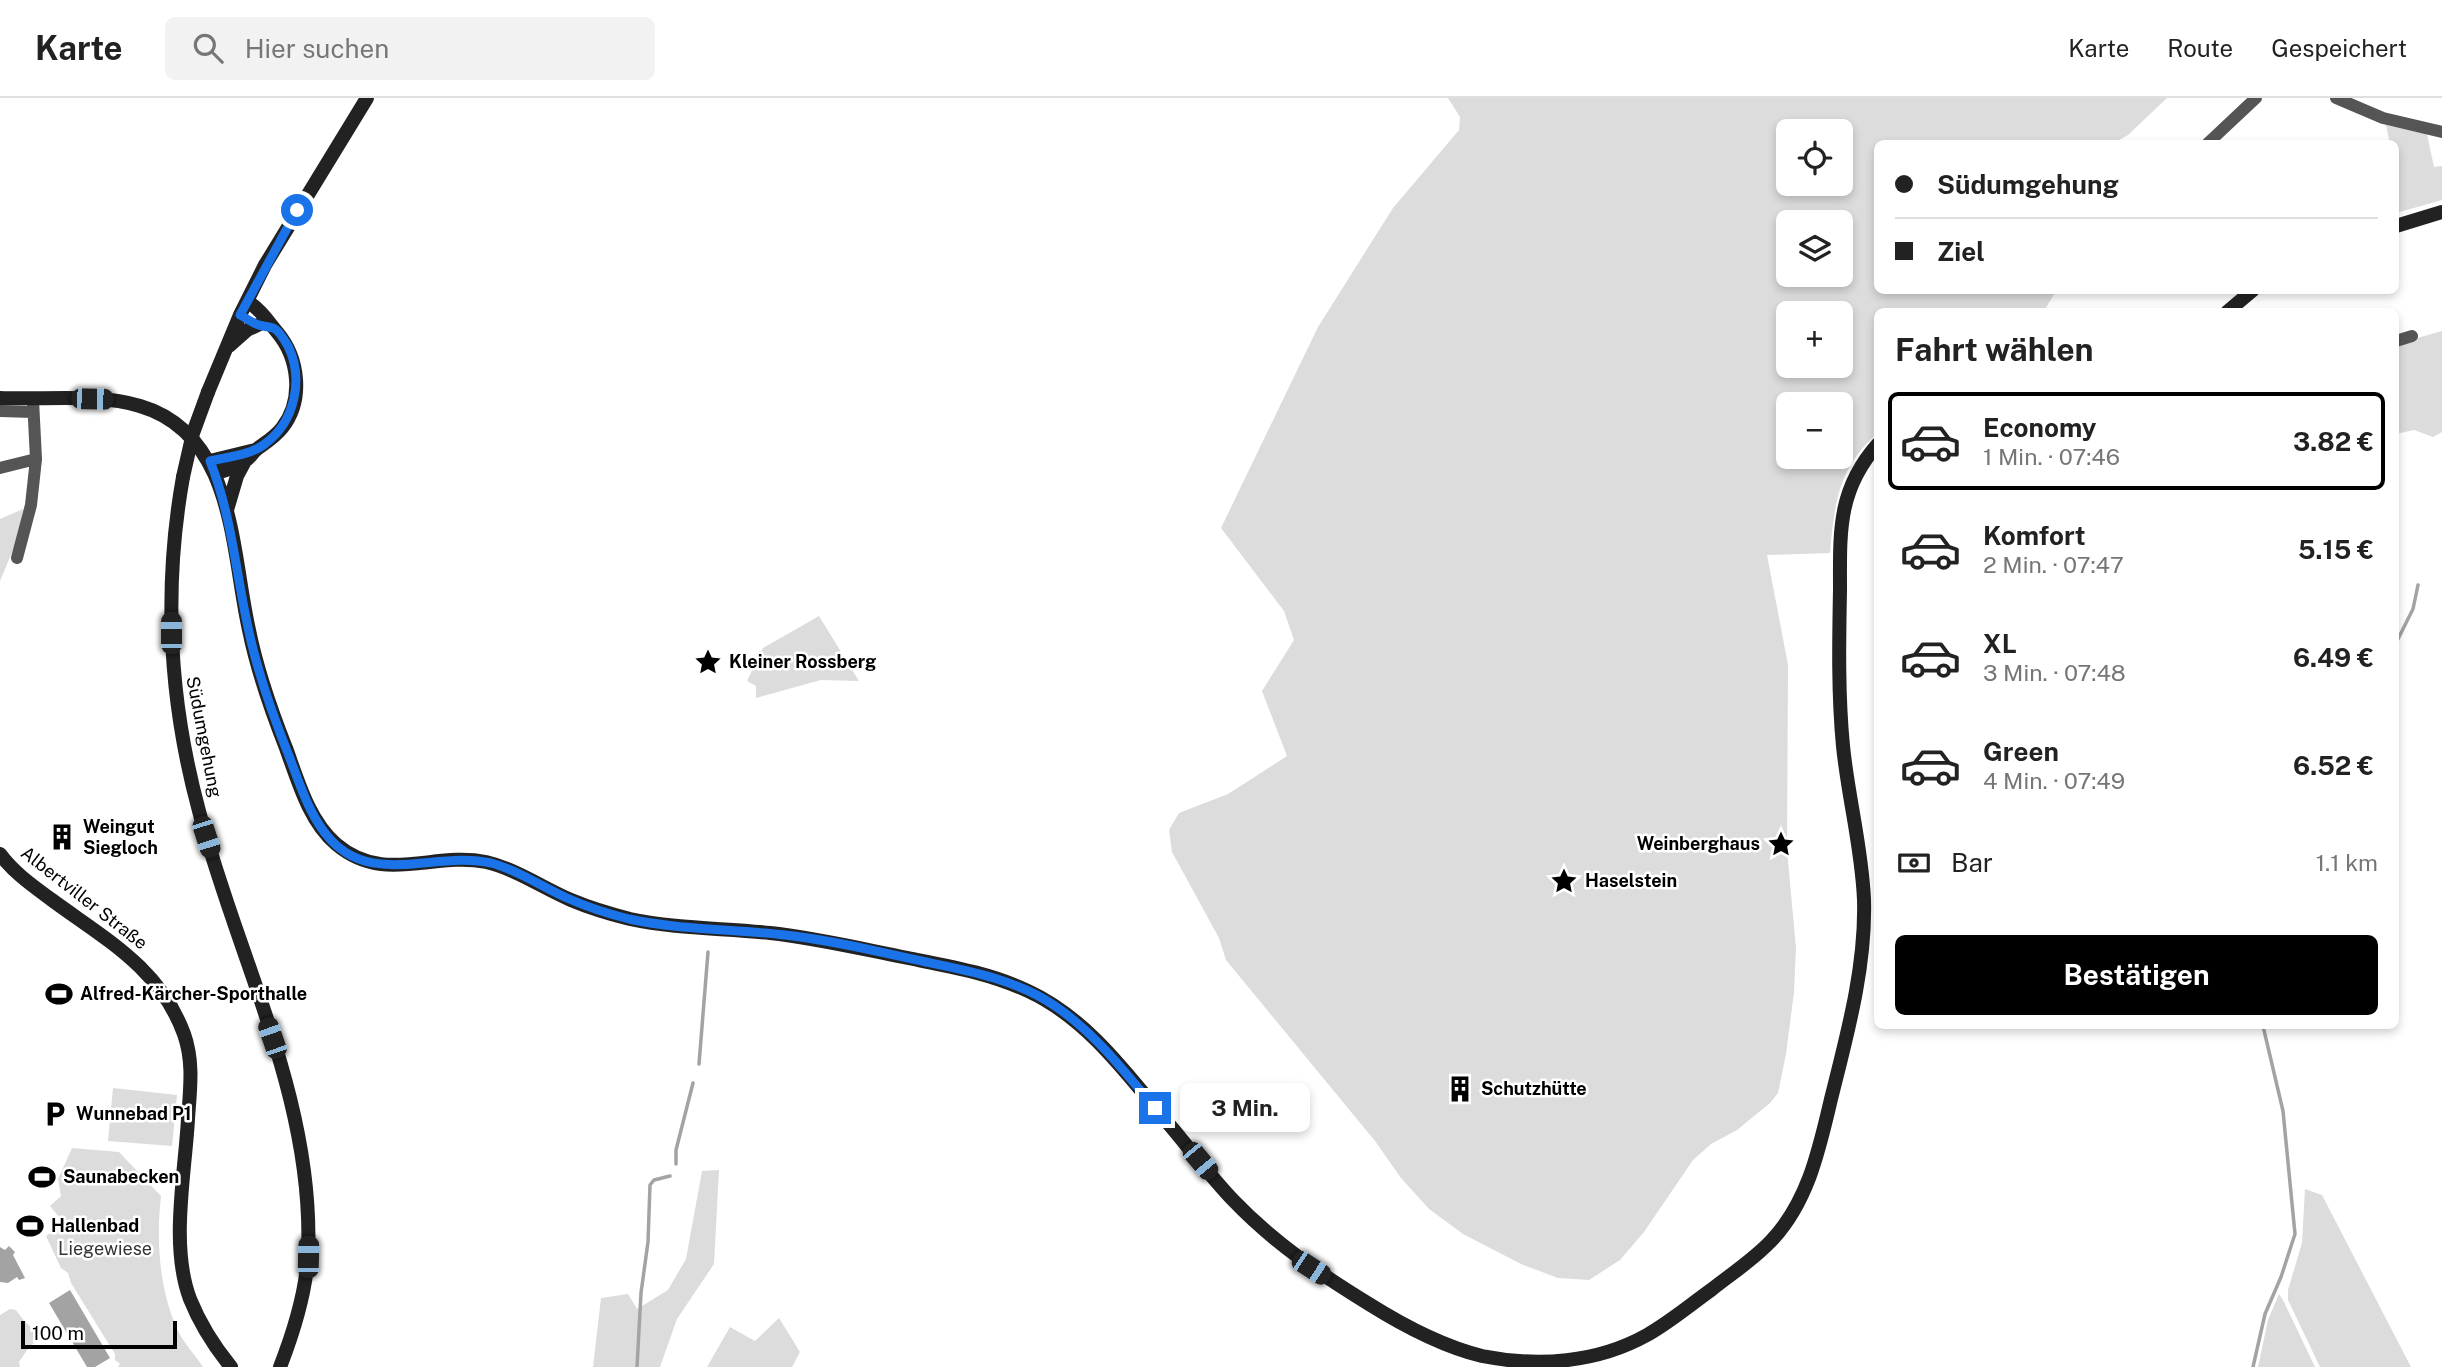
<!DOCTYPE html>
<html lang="de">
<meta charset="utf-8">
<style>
:root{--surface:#fff;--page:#f2f2f2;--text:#222;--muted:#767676;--line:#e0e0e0;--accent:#000}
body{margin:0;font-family:"Public Sans",sans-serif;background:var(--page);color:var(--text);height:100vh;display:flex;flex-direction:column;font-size:26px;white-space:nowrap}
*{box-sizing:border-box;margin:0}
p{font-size:23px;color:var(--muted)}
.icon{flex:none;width:38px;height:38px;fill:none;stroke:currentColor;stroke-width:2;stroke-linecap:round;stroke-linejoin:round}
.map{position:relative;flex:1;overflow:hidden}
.sheet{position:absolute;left:1874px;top:210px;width:525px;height:721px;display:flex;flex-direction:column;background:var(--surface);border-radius:10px;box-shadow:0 4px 10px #0003}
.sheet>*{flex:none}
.hud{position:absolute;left:1874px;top:42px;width:525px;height:154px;border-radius:10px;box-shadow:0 4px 10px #0003;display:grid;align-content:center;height:154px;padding:0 21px;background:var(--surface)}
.fabs{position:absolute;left:1776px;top:21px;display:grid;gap:14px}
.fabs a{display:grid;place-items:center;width:77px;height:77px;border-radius:10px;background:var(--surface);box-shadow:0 4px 10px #0003;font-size:35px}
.scale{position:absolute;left:21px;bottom:18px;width:156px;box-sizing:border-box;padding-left:7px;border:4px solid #000;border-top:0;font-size:19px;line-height:24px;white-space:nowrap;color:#000;-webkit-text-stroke:5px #fff;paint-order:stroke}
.end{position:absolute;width:32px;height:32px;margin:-16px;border:9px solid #1a73e8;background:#fff;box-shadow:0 0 0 4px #fff}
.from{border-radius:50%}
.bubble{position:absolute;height:49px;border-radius:10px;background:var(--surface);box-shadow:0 4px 10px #0003;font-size:23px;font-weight:700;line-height:49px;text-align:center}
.car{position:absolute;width:21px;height:42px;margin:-21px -10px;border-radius:9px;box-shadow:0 0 5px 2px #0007;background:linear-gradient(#222 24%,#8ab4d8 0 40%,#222 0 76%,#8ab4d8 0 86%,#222 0)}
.hud b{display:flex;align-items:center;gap:24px;height:66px;font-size:26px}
.hud b+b{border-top:2px solid var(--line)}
.hud i{width:18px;height:18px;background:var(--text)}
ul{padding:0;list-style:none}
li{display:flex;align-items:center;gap:21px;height:98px;margin:0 14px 10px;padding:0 7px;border:4px solid transparent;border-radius:10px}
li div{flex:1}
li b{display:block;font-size:26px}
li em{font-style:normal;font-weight:700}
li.on{border-color:var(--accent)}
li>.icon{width:63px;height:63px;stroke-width:1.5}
h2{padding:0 21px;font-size:32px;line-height:84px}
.pay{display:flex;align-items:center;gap:18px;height:77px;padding:0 21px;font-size:26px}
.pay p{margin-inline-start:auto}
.primary-button{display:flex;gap:14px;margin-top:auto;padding:14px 21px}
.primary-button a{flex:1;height:80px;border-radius:10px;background:var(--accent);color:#fff;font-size:28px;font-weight:700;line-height:80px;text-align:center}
header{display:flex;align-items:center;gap:42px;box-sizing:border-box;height:98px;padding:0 35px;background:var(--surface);border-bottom:2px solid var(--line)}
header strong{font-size:33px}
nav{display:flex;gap:38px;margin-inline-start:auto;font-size:24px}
.search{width:490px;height:63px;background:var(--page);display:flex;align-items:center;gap:18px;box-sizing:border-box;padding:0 24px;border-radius:10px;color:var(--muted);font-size:26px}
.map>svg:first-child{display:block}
</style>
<header>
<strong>Karte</strong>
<div class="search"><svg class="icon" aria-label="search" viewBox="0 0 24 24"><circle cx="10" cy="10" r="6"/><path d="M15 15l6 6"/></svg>Hier suchen</div>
<nav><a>Karte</a><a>Route</a><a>Gespeichert</a></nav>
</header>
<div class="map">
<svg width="2442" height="1269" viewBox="0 0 2442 1269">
<rect width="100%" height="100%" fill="#fff"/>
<path fill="#dcdcdc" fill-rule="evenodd" d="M1448,0H2167L2128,37L2114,45L1878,46V192L2056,193L2044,213L1878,214V335C1839,368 1834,406 1830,455L1767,457L1788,567L1787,752L1796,850L1794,894L1786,956L1778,995L1770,1005L1737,1032L1711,1046L1693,1062L1644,1134L1620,1162L1589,1182L1558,1180L1521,1166L1463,1136L1429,1111L1401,1080L1375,1043L1226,862L1219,840L1172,754L1169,732L1179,715L1228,696L1287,658L1262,593L1294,542L1284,513L1221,430L1318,229L1393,110L1459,32L1460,19ZM1788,33H1841V86H1788ZM1788,124H1841V177H1788ZM1788,215H1841V268H1788ZM1788,306H1841V359H1788Z
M2386,27L2427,36L2434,69L2442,68V102L2396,115V46H2380L2389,42Z
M2442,233V334L2433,339L2414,332L2396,336V246Z
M23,411L18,440L0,483V421Z
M819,518L859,583L821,582L756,600V588L747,583L763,550Z
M113,990L177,997L172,1048L108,1043Z
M72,1050L119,1054L161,1098C156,1142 159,1192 178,1233C184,1245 195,1257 203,1269H118L120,1266L115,1262V1256L71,1185L68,1175L61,1170L46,1138L64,1125L50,1108L61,1098L58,1081Z
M719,1072L714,1166L677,1221L660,1269H593L601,1200L628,1196L637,1211L668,1192L686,1161L702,1073Z
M2305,1091L2322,1097L2411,1269H2320L2288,1202V1192L2302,1145Z
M2279,1196L2283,1202L2315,1269H2258L2268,1222Z
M10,1211L16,1212L25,1224L40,1236V1239L27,1252L19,1264L20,1269H0V1217Z
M779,1220L800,1254L792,1269H707L730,1229L755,1243Z"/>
<path fill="#a3a3a3" d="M9,1148L15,1154L13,1157L25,1180L19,1182L17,1179L8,1185L0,1184V1149L5,1152Z
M70,1192L110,1260L95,1269H87L49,1205Z"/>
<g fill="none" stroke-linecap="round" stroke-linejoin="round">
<path stroke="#a3a3a3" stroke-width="3.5" d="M2396,545L2413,511L2418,487
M699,966L708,854
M676,1066V1052L693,985
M637,1269L641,1195L648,1144L650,1087L654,1082L670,1078
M2253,1269L2265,1216L2281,1179L2295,1136L2283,1013L2263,928"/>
<path stroke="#555" stroke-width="12" d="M2336,0L2383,20L2442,34
M2207,46L2256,0
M2396,243L2412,238
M0,313L33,314
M0,370L36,361
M17,460L31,407L36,361L33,302"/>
<path stroke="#222" stroke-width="14" d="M2396,128L2442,114
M2227,214L2253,192
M229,248L247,232L258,227
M208,294L240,217L265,167L367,0
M0,300C43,302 99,295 140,308C235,336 231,452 249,532C257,572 271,612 286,650C298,683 309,723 336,746C384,787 433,753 486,764C516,771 543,790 571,802C590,810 610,816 630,821C676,831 723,830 770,835C816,840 862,851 908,860C948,868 990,875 1028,893C1089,921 1130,980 1173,1031C1193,1055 1212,1080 1233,1102C1273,1144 1320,1176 1369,1206C1404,1228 1441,1248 1482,1258C1538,1269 1597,1265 1647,1237C1670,1224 1690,1207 1711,1192C1731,1176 1753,1162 1771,1143C1808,1104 1819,1052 1831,1001C1847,937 1866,869 1864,802C1862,750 1848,699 1843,648C1838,596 1839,544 1840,492C1840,435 1837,392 1878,346
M210,363L255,352
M215,376C224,372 238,370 245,363C250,360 252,355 257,351C265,345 275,339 282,330C304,302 299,260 277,234C267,222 261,212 247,203
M183,379C163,491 169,602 199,713C237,859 315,1002 308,1157C306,1195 294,1233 280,1269
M227,412L237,378L244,365
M0,756C14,775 33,788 52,802C105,841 160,870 184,936C194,964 190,992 188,1021C185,1076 170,1148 190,1201C200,1226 214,1248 231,1269"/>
<path stroke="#222" stroke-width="14" d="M183,379L193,335L208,294"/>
</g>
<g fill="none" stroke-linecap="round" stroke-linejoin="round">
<path stroke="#1a73e8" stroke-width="9" d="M297,112L240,217C246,220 252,225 259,227C264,229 270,228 275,231C280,234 285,243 288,248C304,281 295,323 266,345C252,357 227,359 210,363C232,418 236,477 249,534C258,576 273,618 289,658C299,684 308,713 325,735C368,792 435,752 491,765C518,772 542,789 567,800C587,809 609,816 629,821C680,832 734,831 785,837C832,842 879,854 926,864C970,873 1017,882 1055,908C1095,935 1124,973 1155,1010"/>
</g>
<defs>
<g id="sight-bare" transform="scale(2.1)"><path d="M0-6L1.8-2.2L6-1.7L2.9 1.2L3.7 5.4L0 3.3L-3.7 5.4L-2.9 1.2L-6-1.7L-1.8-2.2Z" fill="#000" stroke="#fff" stroke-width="2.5" paint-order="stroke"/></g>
<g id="building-bare" transform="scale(2.1)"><path d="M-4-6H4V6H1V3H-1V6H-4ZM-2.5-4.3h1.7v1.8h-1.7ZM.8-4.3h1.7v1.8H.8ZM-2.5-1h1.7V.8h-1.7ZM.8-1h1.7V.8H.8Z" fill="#000" stroke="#fff" stroke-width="2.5" paint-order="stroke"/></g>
<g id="stadium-bare" transform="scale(2.1)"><path d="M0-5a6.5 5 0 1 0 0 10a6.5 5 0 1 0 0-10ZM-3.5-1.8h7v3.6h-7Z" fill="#000" stroke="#fff" stroke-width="2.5" paint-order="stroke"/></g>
<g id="parking-bare" transform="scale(2.1)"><path d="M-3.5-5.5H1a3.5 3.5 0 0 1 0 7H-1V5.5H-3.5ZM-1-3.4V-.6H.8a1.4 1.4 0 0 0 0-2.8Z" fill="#000" stroke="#fff" stroke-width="2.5" paint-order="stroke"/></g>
</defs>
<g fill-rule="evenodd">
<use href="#sight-bare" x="708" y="564"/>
<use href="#building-bare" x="62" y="739"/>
<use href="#sight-bare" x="1781" y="746"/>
<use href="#sight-bare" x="1564" y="783"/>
<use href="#stadium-bare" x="59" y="896"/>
<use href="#building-bare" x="1460" y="991"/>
<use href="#parking-bare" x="55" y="1016"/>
<use href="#stadium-bare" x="42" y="1079"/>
<use href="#stadium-bare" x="30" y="1128"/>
</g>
<g text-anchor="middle" stroke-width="5" stroke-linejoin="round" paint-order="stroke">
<g font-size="18" font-weight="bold" fill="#000" stroke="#fff" text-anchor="start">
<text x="729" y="570">Kleiner Rossberg</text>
<text x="83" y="735">Weingut<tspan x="83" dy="21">Siegloch</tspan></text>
<text x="1760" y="752" text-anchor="end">Weinberghaus</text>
<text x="1585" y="789">Haselstein</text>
<text x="80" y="902">Alfred-Kärcher-Sporthalle</text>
<text x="1481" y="997">Schutzhütte</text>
<text x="76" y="1022">Wunnebad P1</text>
<text x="63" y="1085">Saunabecken</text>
<text x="51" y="1134">Hallenbad</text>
</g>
<g font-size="18" fill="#000" stroke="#fff">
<text transform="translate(204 639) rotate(79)" y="6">Südumgehung</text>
<text transform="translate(84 800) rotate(38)" y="6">Albertviller Straße</text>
</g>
<g font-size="18" fill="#333" stroke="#fff">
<text x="105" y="1157">Liegewiese</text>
</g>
</g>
</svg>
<div class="fabs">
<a><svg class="icon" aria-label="locate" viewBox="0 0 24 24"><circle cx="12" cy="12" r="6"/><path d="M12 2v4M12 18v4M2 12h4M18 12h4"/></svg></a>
<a><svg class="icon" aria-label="layers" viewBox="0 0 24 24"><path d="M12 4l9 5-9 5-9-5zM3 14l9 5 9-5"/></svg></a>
<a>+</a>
<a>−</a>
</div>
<div class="scale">100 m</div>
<i class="end from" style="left:297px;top:112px"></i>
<i class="end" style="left:1155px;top:1010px"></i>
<div class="bubble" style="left:1180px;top:985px;width:130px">3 Min.</div>
<i class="car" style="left:92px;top:301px;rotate:91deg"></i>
<i class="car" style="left:171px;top:535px;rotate:0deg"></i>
<i class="car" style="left:206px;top:739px;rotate:162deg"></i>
<i class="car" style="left:272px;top:940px;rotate:341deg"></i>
<i class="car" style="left:1200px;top:1063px;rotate:140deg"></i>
<i class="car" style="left:308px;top:1159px;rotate:1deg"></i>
<i class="car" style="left:1311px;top:1170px;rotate:123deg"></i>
<div class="hud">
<b><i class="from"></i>Südumgehung</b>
<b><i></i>Ziel</b>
</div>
<section class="sheet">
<h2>Fahrt wählen</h2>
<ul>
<li class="on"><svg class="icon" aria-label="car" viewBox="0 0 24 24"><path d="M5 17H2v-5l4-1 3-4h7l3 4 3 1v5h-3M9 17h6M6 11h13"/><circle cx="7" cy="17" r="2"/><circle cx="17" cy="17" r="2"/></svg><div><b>Economy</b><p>1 Min. · 07:46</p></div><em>3.82 €</em></li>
<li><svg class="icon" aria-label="car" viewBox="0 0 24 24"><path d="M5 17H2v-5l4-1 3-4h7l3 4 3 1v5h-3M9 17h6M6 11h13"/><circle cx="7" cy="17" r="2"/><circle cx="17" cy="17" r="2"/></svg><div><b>Komfort</b><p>2 Min. · 07:47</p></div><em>5.15 €</em></li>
<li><svg class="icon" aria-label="car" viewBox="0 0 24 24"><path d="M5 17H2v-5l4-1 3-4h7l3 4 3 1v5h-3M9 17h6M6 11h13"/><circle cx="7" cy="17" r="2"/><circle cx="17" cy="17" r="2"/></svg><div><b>XL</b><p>3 Min. · 07:48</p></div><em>6.49 €</em></li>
<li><svg class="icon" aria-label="car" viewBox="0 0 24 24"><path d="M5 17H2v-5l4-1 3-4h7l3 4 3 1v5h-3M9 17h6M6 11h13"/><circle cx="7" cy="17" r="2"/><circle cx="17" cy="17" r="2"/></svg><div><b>Green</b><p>4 Min. · 07:49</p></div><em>6.52 €</em></li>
</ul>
<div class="pay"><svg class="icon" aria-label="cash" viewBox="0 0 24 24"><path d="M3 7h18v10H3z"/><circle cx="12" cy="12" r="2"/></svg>Bar<p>1.1 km</p></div>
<div class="primary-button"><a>Bestätigen</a></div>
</section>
</div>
